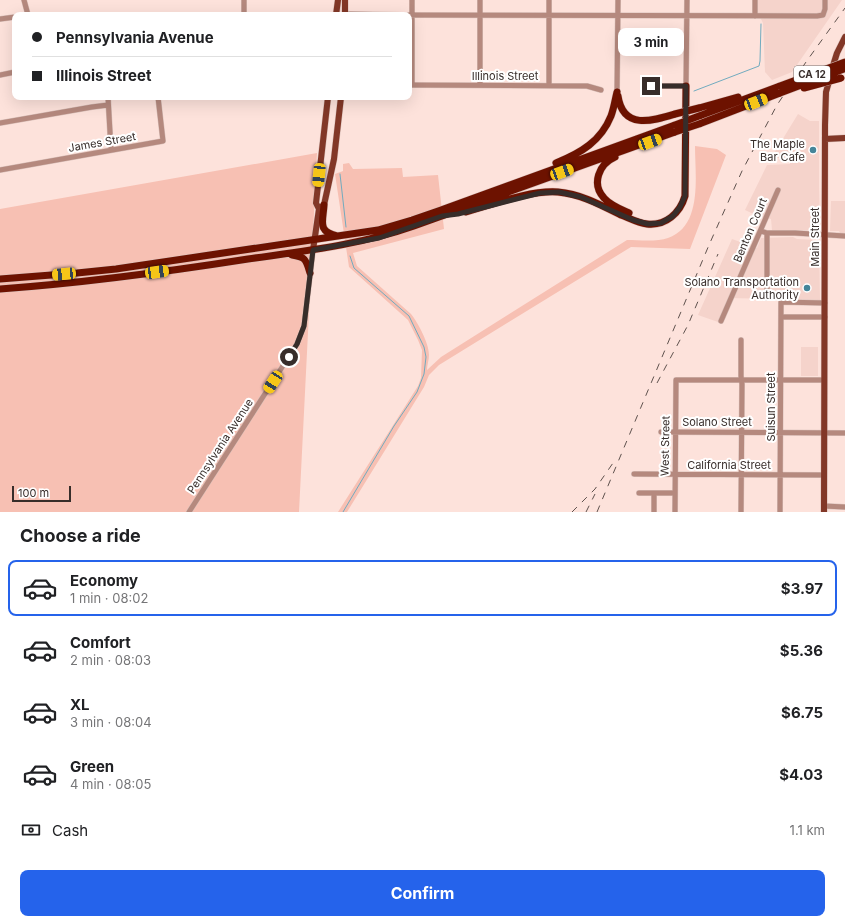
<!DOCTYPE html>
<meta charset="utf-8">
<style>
:root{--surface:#fff;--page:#f2f2f2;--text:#202124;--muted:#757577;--line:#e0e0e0;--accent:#2563eb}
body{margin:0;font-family:Inter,sans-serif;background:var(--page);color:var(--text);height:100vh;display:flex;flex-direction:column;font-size:15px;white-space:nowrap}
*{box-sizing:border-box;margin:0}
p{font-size:13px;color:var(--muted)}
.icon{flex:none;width:22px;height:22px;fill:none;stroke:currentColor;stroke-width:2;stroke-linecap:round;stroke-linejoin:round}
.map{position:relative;height:512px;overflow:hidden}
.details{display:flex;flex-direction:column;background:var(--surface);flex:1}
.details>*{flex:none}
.guide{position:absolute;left:12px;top:12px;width:400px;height:88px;border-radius:8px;box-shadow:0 4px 16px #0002;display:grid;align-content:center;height:88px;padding:0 20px;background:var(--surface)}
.scale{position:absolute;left:12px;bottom:10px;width:59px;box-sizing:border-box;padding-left:4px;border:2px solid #372d2a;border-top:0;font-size:11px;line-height:14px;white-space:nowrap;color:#372d2a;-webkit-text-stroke:3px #fff;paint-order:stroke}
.end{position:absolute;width:18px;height:18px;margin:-9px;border:5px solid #372d2a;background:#fff;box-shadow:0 0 0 2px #fff}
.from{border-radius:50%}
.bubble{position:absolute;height:28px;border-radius:8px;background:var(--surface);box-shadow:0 4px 16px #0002;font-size:13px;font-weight:700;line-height:28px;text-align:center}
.car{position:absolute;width:12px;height:24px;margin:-12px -6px;border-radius:5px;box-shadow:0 0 3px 1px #0007;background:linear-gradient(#f5c518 24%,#345 0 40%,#f5c518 0 76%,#345 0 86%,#f5c518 0)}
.guide b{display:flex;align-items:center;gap:14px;height:38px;font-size:15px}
.guide b+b{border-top:1px solid var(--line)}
.guide i{width:10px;height:10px;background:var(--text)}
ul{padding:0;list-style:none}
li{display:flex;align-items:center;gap:12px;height:56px;margin:0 8px 6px;padding:0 12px;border:2px solid transparent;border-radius:8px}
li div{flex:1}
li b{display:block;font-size:15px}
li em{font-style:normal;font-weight:700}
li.active{border-color:var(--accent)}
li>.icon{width:36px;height:36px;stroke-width:1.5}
h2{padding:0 20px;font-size:18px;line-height:48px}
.pay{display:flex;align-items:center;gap:10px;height:44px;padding:0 20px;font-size:15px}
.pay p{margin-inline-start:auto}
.button{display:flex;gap:8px;margin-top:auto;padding:8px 20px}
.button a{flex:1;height:46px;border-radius:8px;background:var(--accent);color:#fff;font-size:16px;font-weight:700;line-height:46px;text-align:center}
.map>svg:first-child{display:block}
</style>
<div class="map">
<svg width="845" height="512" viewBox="0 0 845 512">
<rect width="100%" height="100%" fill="#fde2db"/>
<path fill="#f5d3cb" d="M758,0H842L792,72L772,80L765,72L763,23L758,13Z
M798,114L810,121H819V186L820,228L818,230H772L771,219L760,217L745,210L767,165L790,164V158H776L773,155Z
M831,201H845V233H840L839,231H830Z
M793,237L797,239L818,240L819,241L820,300L729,298L718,322L698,315L732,239L757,248L761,238Z
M801,347H818V376H801Z"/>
<path fill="#f7c0b3" d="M695,146L717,149L726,155L690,249L631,247L439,365L429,375L424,387L347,512H338L418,386L421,378L422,350L418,340L408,320L349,267L335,174L343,171V164L349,163L353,169L402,168L403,177L438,175L444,229L353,253L357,266L411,314C418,323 429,343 429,355C429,360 427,365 427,370L441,357L627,240C639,240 657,242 668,238C703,226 695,176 695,146Z
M317,153L299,512H0V209Z"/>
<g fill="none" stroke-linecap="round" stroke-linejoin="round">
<path stroke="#71abbf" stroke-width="1" d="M694,91L759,66L760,61L761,24
M340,174L346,227
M343,512L394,426L417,392L424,374L426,357L424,347L409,316L354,268L350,256"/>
<g stroke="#d9c1bb" stroke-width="6">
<path id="minor" d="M24,0L28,15
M244,0V15
M345,14L403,15
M409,15L817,16L823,15L825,9V0
M755,16V0
M0,19L15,17
M0,75L15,72
M409,85L587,86L601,90
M412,85V0
M480,85V0
M549,86V0
M643,88L651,86H686L687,0
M617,92L618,0
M108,97L111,150
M0,123L92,107L108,105
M0,170L163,141L158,97
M761,231L767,233H795L845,236
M767,298V233
M781,317H825
M721,321L778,190
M741,340V376L742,384L741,512
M661,432L845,433
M634,474L824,475
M639,493H675
M654,493V512
M824,506L845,507
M189,512L297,344L304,326L313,250
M675,512L676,380H824
M780,512L781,302L825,303"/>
</g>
<g stroke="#d9c1bb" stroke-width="7">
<path id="major" d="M336,15L338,0
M345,15V0
M832,69L837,53L845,37
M825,139L845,138
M320,208L324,205L334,159L341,97
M313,250L319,209L316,203L328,97
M824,512L825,125L826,92L830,78"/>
</g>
<g stroke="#d9c1bb" stroke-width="8">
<path id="highway" d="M618,96C623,130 652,121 675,114
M699,108L738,97
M699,116L780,86
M699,124L780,93
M615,157C599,164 591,184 604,198C610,205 620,209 629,213
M556,163C581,153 601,141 611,116C614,108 615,100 617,92
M324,205C323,222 317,231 337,236
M466,212C494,204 530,190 558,192C581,194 601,205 621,215C629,218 638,223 647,224C666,226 680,213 685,196L686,86
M292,255C306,257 306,260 310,273
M0,279L77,273L116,269L378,230L412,220L441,210L675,125
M0,289C83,283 165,272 248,259C304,251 360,245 414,226L675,132"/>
</g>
<use href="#minor" stroke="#b5897e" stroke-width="5"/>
<use href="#major" stroke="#823727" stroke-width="6"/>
<use href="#highway" stroke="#6d1200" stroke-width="7"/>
<path stroke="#5f524e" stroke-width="1" stroke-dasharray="7 7" stroke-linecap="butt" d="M657,383L688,325L718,254
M572,512L595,489L613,463
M586,512L595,494
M597,512L709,245L742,171L777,105L806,62L845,8"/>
<g stroke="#d9c1bb" stroke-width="8" stroke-linecap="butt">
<path id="highway-bridge" d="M780,86L845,62
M804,88L841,78
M780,93L844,69
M675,114L699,108
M675,125L699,116
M675,132L699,124"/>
</g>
<use href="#highway-bridge" stroke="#6d1200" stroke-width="7"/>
</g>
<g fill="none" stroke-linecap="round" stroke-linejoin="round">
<path stroke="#372d2a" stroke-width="5" d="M289,357L297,344L304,326L313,250L379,238L442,216L458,214L540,193L559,192L581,197L633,220L648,224L661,223L673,216L680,207L685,196L686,86H651"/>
</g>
<g fill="#458599" stroke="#fff" stroke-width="1.5">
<circle cx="813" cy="150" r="4"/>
<circle cx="807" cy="288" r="4"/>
</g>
<g text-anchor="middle" stroke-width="4" stroke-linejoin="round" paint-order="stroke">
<rect fill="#fff" stroke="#736c6a" stroke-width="1" x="794" y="66" width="36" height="16" rx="3"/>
<g font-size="10" font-weight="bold" fill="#372d2a">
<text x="812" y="78">CA 12</text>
</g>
<g font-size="11" fill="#372d2a" stroke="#fff">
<text x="505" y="80">Illinois Street</text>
<text transform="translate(102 142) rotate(-10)" y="4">James Street</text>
<text transform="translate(750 230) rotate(-67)" y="4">Benton Court</text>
<text transform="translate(815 237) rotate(-90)" y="4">Main Street</text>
<text transform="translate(771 407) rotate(-90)" y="4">Suisun Street</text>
<text x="717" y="426">Solano Street</text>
<text transform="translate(220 446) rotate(-57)" y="4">Pennsylvania Avenue</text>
<text transform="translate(665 446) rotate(-89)" y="4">West Street</text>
<text x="729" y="469">California Street</text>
</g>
<g font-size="11" fill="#372d2a" stroke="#fff" text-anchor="end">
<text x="805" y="148">The Maple<tspan x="805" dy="13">Bar Cafe</tspan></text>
<text x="799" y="286">Solano Transportation<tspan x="799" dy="13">Authority</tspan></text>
</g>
</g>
</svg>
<div class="scale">100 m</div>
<i class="end from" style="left:289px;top:357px"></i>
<i class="end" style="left:651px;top:86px"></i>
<div class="bubble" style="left:618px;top:28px;width:66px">3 min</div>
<i class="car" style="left:756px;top:102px;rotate:69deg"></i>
<i class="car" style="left:650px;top:142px;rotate:70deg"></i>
<i class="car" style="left:562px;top:172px;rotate:70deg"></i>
<i class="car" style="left:319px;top:175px;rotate:186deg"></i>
<i class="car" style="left:157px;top:272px;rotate:82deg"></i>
<i class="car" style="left:64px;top:274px;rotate:265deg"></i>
<i class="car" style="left:273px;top:382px;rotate:213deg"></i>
<div class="guide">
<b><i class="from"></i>Pennsylvania Avenue</b>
<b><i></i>Illinois Street</b>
</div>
</div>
<section class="details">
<h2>Choose a ride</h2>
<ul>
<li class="active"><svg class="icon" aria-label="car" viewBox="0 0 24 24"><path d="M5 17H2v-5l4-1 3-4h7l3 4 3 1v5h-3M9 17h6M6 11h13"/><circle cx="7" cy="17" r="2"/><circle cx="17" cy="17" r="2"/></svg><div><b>Economy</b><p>1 min · 08:02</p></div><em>$3.97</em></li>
<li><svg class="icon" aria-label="car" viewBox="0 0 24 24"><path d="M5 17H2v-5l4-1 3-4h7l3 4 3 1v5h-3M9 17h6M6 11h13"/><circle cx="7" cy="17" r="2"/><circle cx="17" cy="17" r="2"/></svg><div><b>Comfort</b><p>2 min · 08:03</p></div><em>$5.36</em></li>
<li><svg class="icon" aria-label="car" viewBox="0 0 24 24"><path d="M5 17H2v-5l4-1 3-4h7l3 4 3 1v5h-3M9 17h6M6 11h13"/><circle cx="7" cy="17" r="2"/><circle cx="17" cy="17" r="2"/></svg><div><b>XL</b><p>3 min · 08:04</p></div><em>$6.75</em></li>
<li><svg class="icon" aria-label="car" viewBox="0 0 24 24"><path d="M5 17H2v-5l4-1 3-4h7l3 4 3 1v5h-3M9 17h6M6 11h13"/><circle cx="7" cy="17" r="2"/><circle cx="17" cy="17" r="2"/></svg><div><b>Green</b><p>4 min · 08:05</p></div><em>$4.03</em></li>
</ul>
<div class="pay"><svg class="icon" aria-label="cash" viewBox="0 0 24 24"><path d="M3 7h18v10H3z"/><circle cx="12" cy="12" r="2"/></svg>Cash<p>1.1 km</p></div>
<div class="button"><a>Confirm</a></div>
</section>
